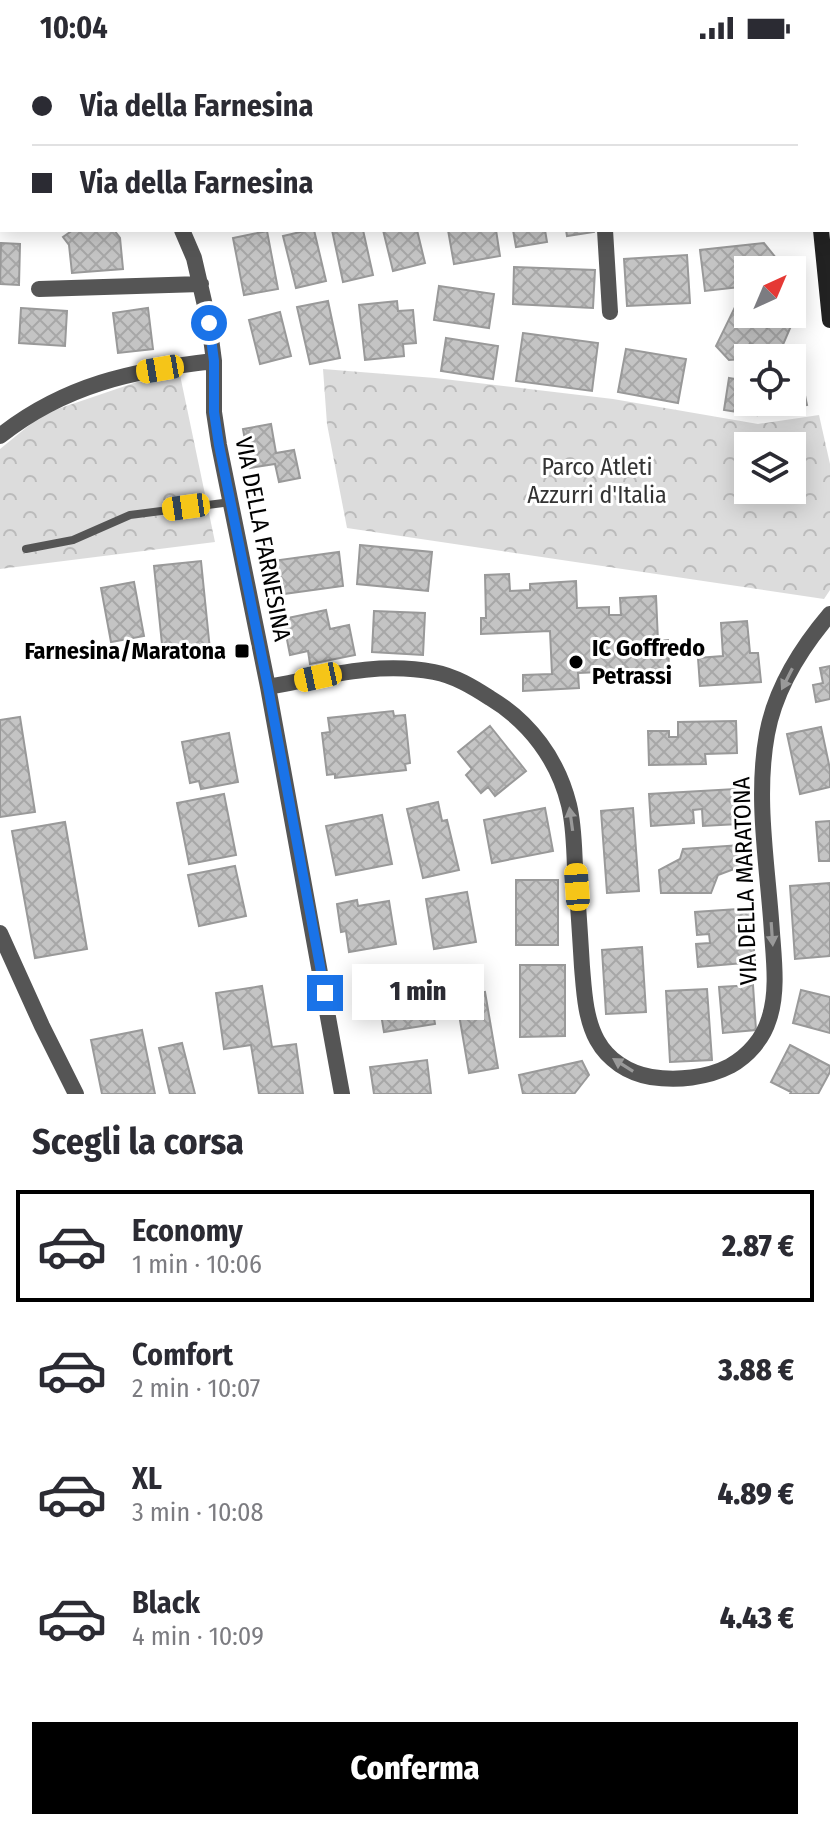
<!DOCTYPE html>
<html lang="it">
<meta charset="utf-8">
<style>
:root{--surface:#fff;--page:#f2f2f3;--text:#2b2b33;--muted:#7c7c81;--line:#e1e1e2;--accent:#000}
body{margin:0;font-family:"Fira Sans Condensed",sans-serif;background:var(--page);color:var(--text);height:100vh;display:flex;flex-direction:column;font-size:30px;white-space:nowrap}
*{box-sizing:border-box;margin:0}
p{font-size:26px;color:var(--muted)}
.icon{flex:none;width:44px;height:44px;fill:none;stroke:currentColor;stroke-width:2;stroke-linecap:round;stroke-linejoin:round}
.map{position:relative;height:1038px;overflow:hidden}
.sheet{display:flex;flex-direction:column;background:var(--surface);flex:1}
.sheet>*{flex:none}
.banner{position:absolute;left:0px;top:0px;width:830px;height:176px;box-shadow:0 4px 20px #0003;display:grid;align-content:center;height:176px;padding:0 32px;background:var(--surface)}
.needle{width:52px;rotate:44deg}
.controls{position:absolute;left:734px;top:200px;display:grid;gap:16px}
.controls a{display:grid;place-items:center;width:72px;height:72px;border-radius:0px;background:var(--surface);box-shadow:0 4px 20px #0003;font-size:40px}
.end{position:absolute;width:36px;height:36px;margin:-18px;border:10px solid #1a73e8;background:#fff;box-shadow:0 0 0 4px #fff}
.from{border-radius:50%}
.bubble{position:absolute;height:56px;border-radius:0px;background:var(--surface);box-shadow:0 4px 20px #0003;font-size:26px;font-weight:800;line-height:56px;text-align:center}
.car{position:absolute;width:24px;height:48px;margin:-24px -12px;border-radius:10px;box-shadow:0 0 6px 2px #0007;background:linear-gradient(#f5c518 24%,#345 0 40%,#f5c518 0 76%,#345 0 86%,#f5c518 0)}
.banner b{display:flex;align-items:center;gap:28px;height:76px;font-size:30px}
.banner b+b{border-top:2px solid var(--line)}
.banner i{width:20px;height:20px;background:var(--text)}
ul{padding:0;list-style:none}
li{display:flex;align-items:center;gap:24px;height:112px;margin:0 16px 12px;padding:0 16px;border:4px solid transparent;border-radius:0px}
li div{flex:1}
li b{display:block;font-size:30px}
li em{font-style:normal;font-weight:800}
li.on{border-color:var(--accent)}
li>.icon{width:72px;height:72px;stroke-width:1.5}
h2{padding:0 32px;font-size:36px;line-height:96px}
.button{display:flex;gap:16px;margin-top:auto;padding:16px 32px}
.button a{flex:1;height:92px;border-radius:0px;background:var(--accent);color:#fff;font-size:32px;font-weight:800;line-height:92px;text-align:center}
.status{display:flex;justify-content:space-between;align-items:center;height:56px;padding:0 40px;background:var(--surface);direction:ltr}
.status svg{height:22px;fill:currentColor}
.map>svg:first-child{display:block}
</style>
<div class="status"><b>10:04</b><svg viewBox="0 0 49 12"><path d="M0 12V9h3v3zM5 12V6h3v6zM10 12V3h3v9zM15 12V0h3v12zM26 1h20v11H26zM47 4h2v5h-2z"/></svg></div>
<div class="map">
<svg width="830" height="1038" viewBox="0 0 830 1038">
<defs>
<pattern id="park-crowns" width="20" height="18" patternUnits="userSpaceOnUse" patternTransform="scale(2)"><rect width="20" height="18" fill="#dcdcdc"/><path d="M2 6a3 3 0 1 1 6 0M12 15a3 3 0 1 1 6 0" fill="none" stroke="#bbb"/></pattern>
<pattern id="building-cross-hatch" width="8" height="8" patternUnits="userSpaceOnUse" patternTransform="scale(2)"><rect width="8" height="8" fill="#c4c4c4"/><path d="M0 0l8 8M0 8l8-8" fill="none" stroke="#a7a7a7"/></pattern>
</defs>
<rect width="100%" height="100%" fill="#fff"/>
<path fill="url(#park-crowns)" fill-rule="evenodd" d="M323,313L435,322L613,343L758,368L819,359L830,408V534L824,543L347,472L327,368ZM748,390H792V434H748Z
M180,319L215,486L0,513V393L43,358L137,326Z"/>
<path fill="url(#building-cross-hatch)" stroke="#999" stroke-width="2" d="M175,0H211V2H175Z
M616,0H679L680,2H618Z
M73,174H114L120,182L123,213L72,217L69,189L63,181Z
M309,174H314L326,225L296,232L283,180Z
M332,174H363L373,219L343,226Z
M383,174H417L425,207L393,215Z
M448,174H496L500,200L454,208Z
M513,174H545L547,186L516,191Z
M566,174H594V176L567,180Z
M267,175L278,233L244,239L233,182Z
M1,187L20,188L19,229L0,228Z
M764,187L780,207L771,214H748V230L705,235L700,194Z
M687,199L690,247L627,250L624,203Z
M514,211L595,214L593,252L513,248Z
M439,230L494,238L489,272L434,264Z
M328,245L340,302L310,308L297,251Z
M397,245L398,255L413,254L416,287L403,288L404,300L365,304L359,249Z
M736,249L744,250L748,253V258H750L748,261L767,272L773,258H792V254L797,256L779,298L766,296L750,287L743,303L729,304L716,290Z
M21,252L67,255L65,290L19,287Z
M148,252L153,293L118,297L113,257Z
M280,256L291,300L260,308L249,264Z
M523,277L598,287L592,335L516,325Z
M446,282L498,290L493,323L441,315Z
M626,293L686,303L678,347L618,336Z
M729,322L748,325V346H792V327L802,325L807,349L778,355L776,346L759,347L757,359L724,354Z
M271,368L276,397L294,394L300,422L279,426L275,408L250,412L243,373Z
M360,489L432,496L428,535L357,528Z
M339,496L343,530L276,539L272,505Z
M201,505L210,594L163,598L154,510Z
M509,518L510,535L530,534V528L576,525L577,552L609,551V559H621L620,542L656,540L658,585L668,584L669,613L578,617L579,632L523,635V619L552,618L550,575L481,578V562H486L485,519Z
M134,526L144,580L111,586L101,532Z
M326,554L330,573L349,569L355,599L310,608L308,595L290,599L283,563Z
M374,555L425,557L423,599L372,596Z
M747,565L750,597H758L761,626L700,630L698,602L723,600L721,567Z
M830,610V643L816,646L813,629L823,627L820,612Z
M393,655L394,660L405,659L410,707L405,708L406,714L335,722V718L327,719L322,677L330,676L328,662Z
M20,661L35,756L0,761V664Z
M736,665L737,697L705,698L706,708L649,709L648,675H669V681H678V666Z
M490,670L526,715L495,740L488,731L481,737L466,719L472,713L458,696Z
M821,671L830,713V731L800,738L787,678Z
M229,677L238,726L201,733L199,725L190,727L182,686Z
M735,733L738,768L703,770L702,753L693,754L694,767L651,770L649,738Z
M224,738L236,799L189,808L177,747Z
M438,746L442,765L447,764L459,814L423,822L407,753Z
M545,752L553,795L492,807L484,764Z
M633,752L639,835L607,837L601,755Z
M382,759L392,808L336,819L326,770Z
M830,765V805H819L816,766Z
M65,766L87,893L35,902L12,775Z
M741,789L742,810L718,819L711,837H661L659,814L680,803L683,793Z
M235,810L246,860L199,870L188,819Z
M516,824H558V889H516Z
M830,827V900L795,903L790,830Z
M467,836L476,886L434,893L426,843Z
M357,844L358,850L389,845L396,888L349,896L346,875L341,876L337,848Z
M752,852L754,876L739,878V884L753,883L755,906L698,911L696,888L710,887L709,878L697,879L695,856Z
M642,891L646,956L606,958L602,894Z
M520,909H565V980L520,981Z
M399,912L400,924L427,920L435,968L384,976L374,916Z
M753,929L756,974L723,977L719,931Z
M262,930L272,991L296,988L303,1038H259L251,989L224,993L216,937Z
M707,933L712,1004L670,1006L666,935Z
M801,934L830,941V977L793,967Z
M485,936L498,1012L469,1017L456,941Z
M142,974L155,1038H102L91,984Z
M182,987L195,1038H170L159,992Z
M790,989L830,1010V1016L818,1038H790L791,1036L771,1026Z
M427,1004L431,1038H374L370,1011Z
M582,1005L589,1019L574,1038H523L519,1019Z"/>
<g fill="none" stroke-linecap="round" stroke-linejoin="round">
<path stroke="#555" stroke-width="8" d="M26,493L73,484L130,459L231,446"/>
<path stroke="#555" stroke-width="16" d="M146,0L147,2
M569,2L570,0
M182,174L194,202L209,267L214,305V356L219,389L268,631L342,1038
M605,174L610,256
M39,233L201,228
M0,380C64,329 134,314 214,305
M268,631C323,621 377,605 434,616C455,620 473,631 490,642C530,666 558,704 569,749C574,770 574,791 575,811C578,844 580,878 582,911C584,934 585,962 597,984C608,1004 628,1017 651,1021C677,1025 707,1022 730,1010C748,1000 763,983 769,963C778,937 774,904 772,877C768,811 755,743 767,678C775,634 802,591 830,558
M0,877L42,970L76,1038"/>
<path stroke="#222" stroke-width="16" d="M807,0V2
M821,174L830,264"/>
</g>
<defs><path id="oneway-solid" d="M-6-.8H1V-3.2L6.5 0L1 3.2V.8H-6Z" transform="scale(2)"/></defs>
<g fill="#999">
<use href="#oneway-solid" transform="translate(787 623) rotate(117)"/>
<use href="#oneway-solid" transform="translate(571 763) rotate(-98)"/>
<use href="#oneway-solid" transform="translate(772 878) rotate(86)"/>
<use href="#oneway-solid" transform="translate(623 1009) rotate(-148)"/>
</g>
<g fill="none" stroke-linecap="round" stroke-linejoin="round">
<path stroke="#1a73e8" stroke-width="10" d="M209,267L214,305V356L219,389L268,631L325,937"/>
</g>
<g fill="#000" stroke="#fff" stroke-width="3">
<rect x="234" y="587" width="16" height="16" rx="4"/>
<circle cx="576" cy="606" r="8"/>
</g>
<g text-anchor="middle" stroke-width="6" stroke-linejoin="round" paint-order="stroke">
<g font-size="24" fill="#333" stroke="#fff">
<text x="597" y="419">Parco Atleti<tspan x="597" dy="28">Azzurri d'Italia</tspan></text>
</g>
<g font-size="24" fill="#000" stroke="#fff">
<text transform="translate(263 483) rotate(79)" y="8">VIA DELLA FARNESINA</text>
<text transform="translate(745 825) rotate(-92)" y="8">VIA DELLA MARATONA</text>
</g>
<g font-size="24" font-weight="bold" fill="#000" stroke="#fff" text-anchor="start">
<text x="592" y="600">IC Goffredo<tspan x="592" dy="28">Petrassi</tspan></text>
<text x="226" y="603" text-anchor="end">Farnesina/Maratona</text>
</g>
</g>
</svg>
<div class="controls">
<a><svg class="needle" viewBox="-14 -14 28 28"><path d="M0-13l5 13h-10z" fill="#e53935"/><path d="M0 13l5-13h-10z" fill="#7c7c81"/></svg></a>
<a><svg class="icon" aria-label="locate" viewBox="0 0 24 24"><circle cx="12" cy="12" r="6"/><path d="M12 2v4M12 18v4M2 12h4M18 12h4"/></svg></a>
<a><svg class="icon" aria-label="layers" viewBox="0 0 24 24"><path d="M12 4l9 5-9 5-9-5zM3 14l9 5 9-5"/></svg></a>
</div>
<i class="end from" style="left:209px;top:267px"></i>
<i class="end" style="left:325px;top:937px"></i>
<div class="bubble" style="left:352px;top:908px;width:132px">1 min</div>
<i class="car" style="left:160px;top:313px;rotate:260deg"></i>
<i class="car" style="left:186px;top:451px;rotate:262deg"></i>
<i class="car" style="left:318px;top:621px;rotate:258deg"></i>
<i class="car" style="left:577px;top:831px;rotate:356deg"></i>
<div class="banner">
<b><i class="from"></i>Via della Farnesina</b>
<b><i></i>Via della Farnesina</b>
</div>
</div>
<section class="sheet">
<h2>Scegli la corsa</h2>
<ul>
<li class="on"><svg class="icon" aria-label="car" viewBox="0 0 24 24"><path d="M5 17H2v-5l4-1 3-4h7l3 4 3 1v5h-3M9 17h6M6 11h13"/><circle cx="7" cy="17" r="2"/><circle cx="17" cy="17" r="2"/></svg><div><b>Economy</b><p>1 min · 10:06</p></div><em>2.87 €</em></li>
<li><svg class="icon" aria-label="car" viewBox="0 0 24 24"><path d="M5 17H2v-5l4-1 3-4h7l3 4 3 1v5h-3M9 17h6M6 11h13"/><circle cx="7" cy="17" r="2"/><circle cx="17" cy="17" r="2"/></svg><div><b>Comfort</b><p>2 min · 10:07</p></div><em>3.88 €</em></li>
<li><svg class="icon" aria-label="car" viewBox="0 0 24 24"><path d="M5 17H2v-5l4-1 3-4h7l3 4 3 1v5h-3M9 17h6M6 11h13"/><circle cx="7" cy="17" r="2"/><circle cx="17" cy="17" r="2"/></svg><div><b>XL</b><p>3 min · 10:08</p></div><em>4.89 €</em></li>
<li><svg class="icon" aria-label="car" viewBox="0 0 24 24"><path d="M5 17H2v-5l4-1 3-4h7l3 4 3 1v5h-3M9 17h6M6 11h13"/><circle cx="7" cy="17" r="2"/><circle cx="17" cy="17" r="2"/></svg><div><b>Black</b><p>4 min · 10:09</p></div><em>4.43 €</em></li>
</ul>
<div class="button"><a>Conferma</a></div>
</section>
